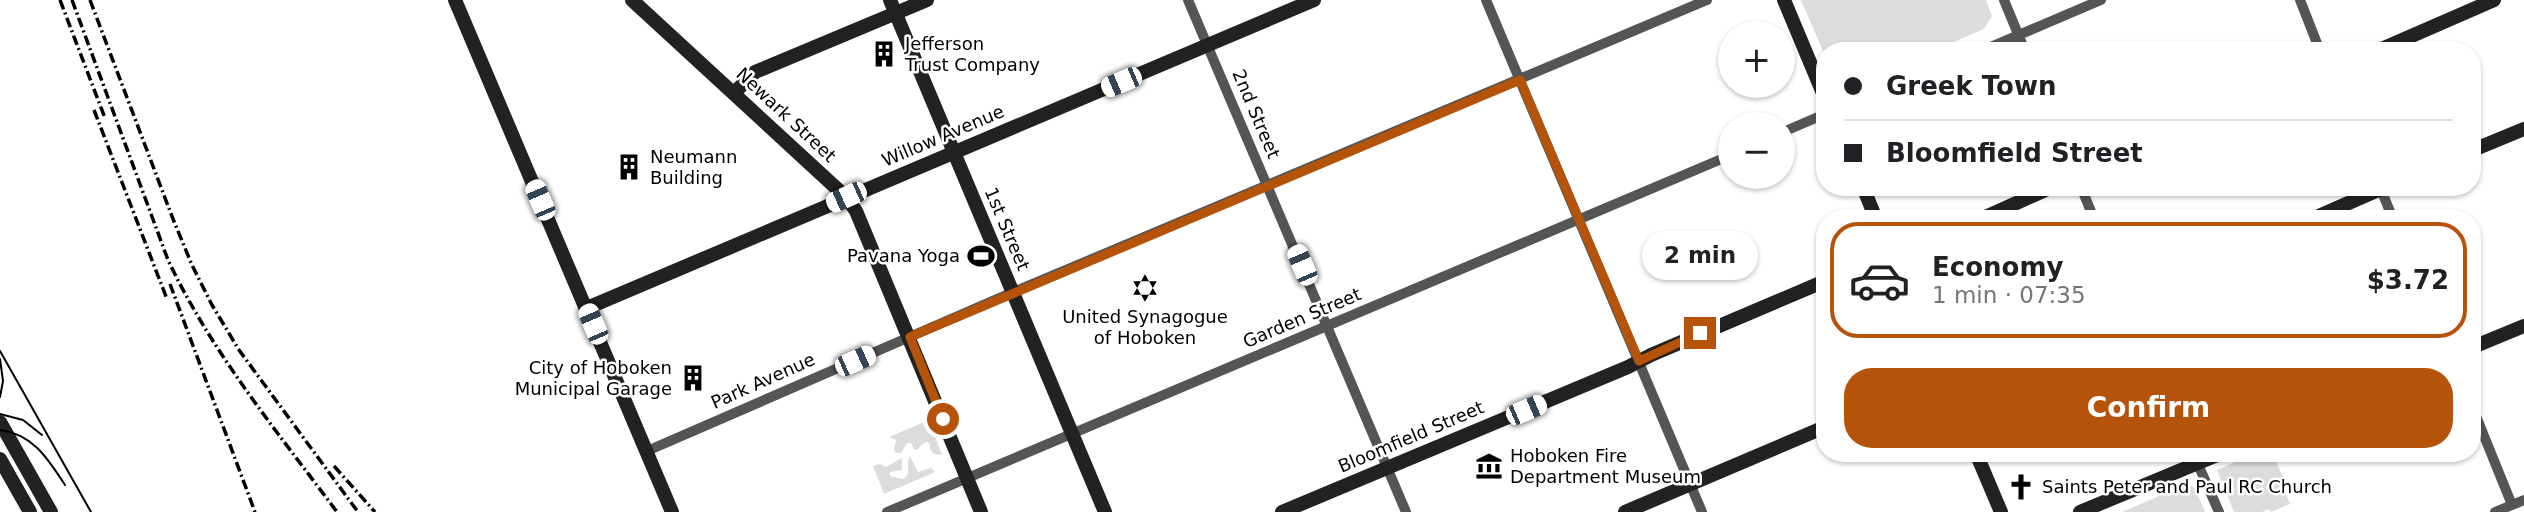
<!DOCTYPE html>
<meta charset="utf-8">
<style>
:root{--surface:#fff;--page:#f2f2f2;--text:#202124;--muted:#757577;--line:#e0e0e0;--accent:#b45309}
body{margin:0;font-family:"DejaVu Sans",sans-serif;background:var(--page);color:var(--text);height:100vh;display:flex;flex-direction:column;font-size:26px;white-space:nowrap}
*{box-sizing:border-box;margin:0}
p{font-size:23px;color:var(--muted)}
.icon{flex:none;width:38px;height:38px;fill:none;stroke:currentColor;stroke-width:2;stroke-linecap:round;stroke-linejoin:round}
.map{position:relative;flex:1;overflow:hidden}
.side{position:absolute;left:1816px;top:210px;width:665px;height:252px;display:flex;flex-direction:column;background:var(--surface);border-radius:28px;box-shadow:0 2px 5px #0004}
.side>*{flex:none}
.banner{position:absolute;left:1816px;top:42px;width:665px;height:154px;border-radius:28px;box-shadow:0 2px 5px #0004;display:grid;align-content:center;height:154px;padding:0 28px;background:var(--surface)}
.buttons{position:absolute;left:1718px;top:21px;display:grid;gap:14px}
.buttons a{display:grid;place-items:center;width:77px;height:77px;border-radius:50%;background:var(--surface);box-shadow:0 2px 5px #0004;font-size:35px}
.end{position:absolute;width:32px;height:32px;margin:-16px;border:9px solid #b45309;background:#fff;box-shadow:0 0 0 4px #fff}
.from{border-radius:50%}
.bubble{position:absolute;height:49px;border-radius:24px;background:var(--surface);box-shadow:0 2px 5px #0004;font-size:23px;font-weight:700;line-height:49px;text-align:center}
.car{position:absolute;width:21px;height:42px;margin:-21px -10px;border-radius:9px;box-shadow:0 0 5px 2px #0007;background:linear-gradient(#fff 24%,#345 0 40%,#fff 0 76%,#345 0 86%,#fff 0)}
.banner b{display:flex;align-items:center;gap:24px;height:66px;font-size:26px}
.banner b+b{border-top:2px solid var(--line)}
.banner i{width:18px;height:18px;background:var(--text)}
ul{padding:12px 0 0;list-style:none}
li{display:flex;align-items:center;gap:21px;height:116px;margin:0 14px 10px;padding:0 14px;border:4px solid transparent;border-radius:28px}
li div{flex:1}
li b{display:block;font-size:26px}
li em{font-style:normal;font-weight:700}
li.current{border-color:var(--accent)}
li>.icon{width:63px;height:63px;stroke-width:1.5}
.cta{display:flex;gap:14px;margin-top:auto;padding:14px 28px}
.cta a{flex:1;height:80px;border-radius:28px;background:var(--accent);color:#fff;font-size:28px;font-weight:700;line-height:80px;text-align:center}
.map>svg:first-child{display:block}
</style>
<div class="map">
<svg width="2524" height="512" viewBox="0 0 2524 512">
<rect width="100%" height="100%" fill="#fff"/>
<path fill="#dcdcdc" d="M1801,0H1986L1992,16L1984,29L1932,51H1825V56Z
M929,420L942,455L934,454L930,449V444L927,442L922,444L917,450L914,449L911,443H907L901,453H896L894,450L896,440L889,437Z
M2255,453H2292L2276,461L2290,493L2286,495L2290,504L2271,512L2268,509L2262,512H2234L2217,470Z
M910,456L918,472L931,468L935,472L884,494L873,466L880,464L886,467L902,458V470L890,472L889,474L892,477L904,479L908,474V461Z
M2187,484L2195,488L2205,512H2122Z"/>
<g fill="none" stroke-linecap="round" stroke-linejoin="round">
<path stroke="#555" stroke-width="10" d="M1188,0L1406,512
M1486,0L1702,512
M2004,0L2025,51
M2300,0L2320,51
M1981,51L2101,0
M1783,132L1825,114
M2081,187L2094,219
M2380,187L2393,219
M2476,416L2512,505
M647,451L997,299L1707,0
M2193,453L2219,512
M887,512L1731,155
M2495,512L2524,500"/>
<path stroke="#222" stroke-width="14" d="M455,0L672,512
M632,0L846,197L856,211L981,512
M890,0L1105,512
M1784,0L1825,98
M2377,51L2494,0
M734,93L755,72L927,0
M2473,150L2524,129
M1863,187L1876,219
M1981,219L2052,187
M2312,219L2385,187
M587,308L1314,0
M2473,347L2524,326
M0,422L51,512
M1976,453L2001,512
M0,459L30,512
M1282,512L1628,367L1651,355L1825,281
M1625,512L1825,427
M2080,512L2222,453"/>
<path stroke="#000" stroke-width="2" d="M0,351L91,512
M0,397L3,381L0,359
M0,414L23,420L42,435
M0,430C33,434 48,459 65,485"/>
<path stroke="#000" stroke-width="3.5" stroke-dasharray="10 3.5 2 3.5" stroke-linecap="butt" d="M60,0L105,118
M72,0L168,260C212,353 276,430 337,512
M90,0L173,219L192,265L212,305L239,350L358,512
M94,110L167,299
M170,284L255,512
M334,466L375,512"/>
</g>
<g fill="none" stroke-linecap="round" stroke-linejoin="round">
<path stroke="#b45309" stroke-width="9" d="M943,419L910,337L1520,80L1639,361L1700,333"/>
</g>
<defs>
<g id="building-bare" transform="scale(2.1)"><path d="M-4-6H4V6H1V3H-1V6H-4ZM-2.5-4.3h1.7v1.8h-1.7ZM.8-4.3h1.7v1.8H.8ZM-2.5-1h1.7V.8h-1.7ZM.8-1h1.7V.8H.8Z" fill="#000" stroke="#fff" stroke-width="2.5" paint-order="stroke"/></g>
<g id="stadium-bare" transform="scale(2.1)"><path d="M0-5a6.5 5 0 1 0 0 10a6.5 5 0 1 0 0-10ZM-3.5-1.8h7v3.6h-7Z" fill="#000" stroke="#fff" stroke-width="2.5" paint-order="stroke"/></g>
<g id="synagogue-bare" transform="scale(2.1)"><path d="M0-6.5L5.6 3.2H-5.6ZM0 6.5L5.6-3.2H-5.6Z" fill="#000" stroke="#fff" stroke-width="2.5" paint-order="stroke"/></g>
<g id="museum-bare" transform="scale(2.1)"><path d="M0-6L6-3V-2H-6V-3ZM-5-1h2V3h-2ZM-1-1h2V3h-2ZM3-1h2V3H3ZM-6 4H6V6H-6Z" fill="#000" stroke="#fff" stroke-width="2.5" paint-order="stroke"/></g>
<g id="church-bare" transform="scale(2.1)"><path d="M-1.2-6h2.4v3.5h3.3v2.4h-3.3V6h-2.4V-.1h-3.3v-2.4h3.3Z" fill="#000" stroke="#fff" stroke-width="2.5" paint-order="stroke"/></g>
</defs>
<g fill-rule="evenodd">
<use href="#building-bare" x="884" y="54"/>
<use href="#building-bare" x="629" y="167"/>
<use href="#stadium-bare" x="981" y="256"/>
<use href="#synagogue-bare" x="1145" y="288"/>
<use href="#building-bare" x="693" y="378"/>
<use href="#museum-bare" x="1489" y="466"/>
<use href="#church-bare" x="2021" y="487"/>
</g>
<g text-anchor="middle" stroke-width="5" stroke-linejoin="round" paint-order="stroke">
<g font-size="18" fill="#000" stroke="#fff" text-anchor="start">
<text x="905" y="50">Jefferson<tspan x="905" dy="21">Trust Company</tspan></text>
<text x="650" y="163">Neumann<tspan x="650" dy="21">Building</tspan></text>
<text x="960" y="262" text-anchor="end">Pavana Yoga</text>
<text x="1145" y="323" text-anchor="middle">United Synagogue<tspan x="1145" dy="21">of Hoboken</tspan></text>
<text x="672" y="374" text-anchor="end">City of Hoboken<tspan x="672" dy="21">Municipal Garage</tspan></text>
<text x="1510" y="462">Hoboken Fire<tspan x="1510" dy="21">Department Museum</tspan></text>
<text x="2042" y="493">Saints Peter and Paul RC Church</text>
</g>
<g font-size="18" fill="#000" stroke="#fff">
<text transform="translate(1256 114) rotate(67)" y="6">2nd Street</text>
<text transform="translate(786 115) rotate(43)" y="6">Newark Street</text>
<text transform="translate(943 136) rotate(-23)" y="6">Willow Avenue</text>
<text transform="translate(1007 229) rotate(67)" y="6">1st Street</text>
<text transform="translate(1302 318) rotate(-23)" y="6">Garden Street</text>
<text transform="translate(763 381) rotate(-24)" y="6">Park Avenue</text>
<text transform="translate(1411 437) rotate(-23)" y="6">Bloomfield Street</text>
</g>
</g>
</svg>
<div class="buttons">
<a>+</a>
<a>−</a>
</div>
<i class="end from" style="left:943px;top:419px"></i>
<i class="end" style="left:1700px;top:333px"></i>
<div class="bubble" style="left:1642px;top:231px;width:116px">2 min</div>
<i class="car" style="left:1121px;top:82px;rotate:247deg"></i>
<i class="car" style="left:846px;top:197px;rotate:246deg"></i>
<i class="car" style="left:540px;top:200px;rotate:337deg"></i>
<i class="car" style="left:1302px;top:265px;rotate:337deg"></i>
<i class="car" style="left:593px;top:324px;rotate:337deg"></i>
<i class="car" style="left:855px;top:361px;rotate:66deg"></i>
<i class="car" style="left:1526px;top:410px;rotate:67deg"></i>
<div class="banner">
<b><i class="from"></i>Greek Town</b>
<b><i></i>Bloomfield Street</b>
</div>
<section class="side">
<ul>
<li class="current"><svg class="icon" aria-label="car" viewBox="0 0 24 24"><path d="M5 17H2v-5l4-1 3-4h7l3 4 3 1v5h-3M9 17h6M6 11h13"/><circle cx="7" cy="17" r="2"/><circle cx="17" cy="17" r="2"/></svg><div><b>Economy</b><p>1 min · 07:35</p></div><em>$3.72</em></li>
</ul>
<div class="cta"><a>Confirm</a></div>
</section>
</div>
